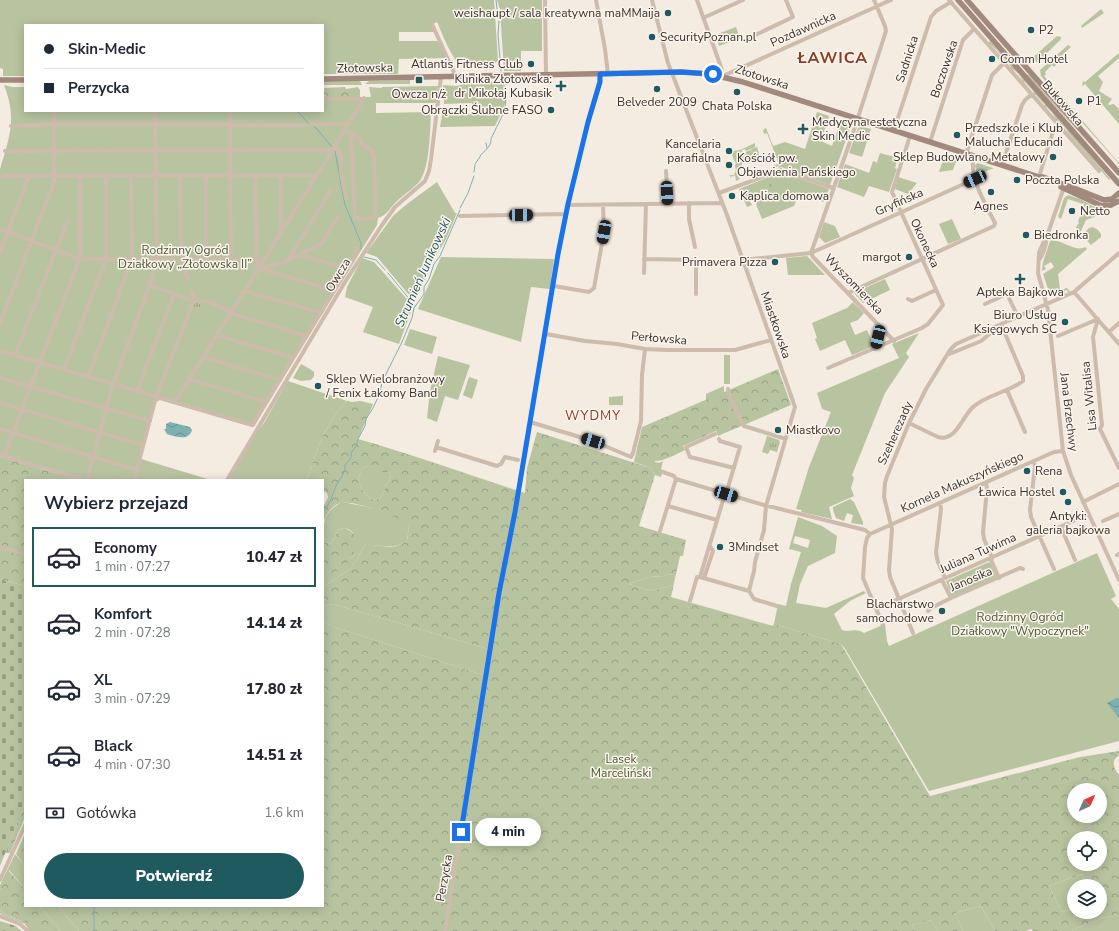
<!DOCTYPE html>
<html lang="pl">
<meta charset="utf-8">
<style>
:root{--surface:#fff;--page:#f2f2f3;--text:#1f2937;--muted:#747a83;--line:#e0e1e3;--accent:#1f5a5e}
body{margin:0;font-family:"Nunito Sans",sans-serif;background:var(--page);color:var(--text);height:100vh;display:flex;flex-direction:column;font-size:15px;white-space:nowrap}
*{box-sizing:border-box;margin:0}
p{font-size:13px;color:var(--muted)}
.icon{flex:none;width:22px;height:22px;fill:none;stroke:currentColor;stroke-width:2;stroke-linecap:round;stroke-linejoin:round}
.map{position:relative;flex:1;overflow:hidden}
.panel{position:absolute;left:24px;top:479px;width:300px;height:428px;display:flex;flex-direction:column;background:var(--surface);border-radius:0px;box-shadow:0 2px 10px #0003}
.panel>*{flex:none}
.top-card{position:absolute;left:24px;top:24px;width:300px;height:88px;border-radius:0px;box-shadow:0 2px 10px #0003;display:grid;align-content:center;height:88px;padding:0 20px;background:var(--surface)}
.needle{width:26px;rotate:45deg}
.buttons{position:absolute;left:1067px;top:783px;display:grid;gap:8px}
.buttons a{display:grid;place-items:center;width:40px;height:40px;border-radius:50%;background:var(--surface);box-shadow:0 2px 10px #0003;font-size:20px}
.end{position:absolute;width:18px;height:18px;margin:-9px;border:5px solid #1a73e8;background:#fff;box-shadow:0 0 0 2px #fff}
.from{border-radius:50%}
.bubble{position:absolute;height:28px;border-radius:14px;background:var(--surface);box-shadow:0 2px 10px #0003;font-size:13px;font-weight:800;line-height:28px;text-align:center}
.car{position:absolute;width:12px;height:24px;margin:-12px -6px;border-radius:5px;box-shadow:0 0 3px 1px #0007;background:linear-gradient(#222 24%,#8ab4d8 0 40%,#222 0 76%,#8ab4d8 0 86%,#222 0)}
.top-card b{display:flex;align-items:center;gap:14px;height:38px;font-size:15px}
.top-card b+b{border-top:1px solid var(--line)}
.top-card i{width:10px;height:10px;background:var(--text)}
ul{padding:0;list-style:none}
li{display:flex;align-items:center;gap:12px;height:60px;margin:0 8px 6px;padding:0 12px;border:2px solid transparent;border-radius:0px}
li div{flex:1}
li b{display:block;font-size:15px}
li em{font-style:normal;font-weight:800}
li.active{border-color:var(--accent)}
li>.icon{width:36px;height:36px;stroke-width:1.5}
h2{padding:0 20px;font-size:18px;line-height:48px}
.pay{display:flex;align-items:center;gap:10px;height:44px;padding:0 20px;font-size:15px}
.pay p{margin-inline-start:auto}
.cta{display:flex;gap:8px;margin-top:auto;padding:8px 20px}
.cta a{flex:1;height:46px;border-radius:24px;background:var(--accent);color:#fff;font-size:16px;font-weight:800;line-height:46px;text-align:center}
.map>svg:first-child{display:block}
</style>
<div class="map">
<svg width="1119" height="931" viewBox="0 0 1119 931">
<defs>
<pattern id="forest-crowns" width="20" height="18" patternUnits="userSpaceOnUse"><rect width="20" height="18" fill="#b8c4a0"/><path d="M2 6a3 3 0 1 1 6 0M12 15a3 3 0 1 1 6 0" fill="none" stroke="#97a083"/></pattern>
<pattern id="cemetery-stones" width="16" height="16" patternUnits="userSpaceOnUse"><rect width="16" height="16" fill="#b8c4a0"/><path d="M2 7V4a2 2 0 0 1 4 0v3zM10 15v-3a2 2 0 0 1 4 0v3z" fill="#97a083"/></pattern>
<pattern id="park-tufts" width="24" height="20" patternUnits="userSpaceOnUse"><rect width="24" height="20" fill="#b8c4a0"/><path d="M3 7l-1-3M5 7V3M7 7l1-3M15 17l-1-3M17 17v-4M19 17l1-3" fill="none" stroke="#97a083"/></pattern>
<pattern id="water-waves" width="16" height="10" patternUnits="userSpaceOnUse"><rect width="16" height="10" fill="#7fb0b2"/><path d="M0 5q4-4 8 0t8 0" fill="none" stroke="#699091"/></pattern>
</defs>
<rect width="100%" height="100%" fill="#f4ebe1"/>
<path fill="#b8c4a0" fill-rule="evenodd" d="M0,0H494L498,61L494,64L463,66C453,63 442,33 437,22L431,25L434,32H399V41H438L446,58L399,59L398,74H323V25H25V76H3V69L0,68Z
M497,0H542V51H521V71H504L500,9Z
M1101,9L1104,13L1082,28L1081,26Z
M736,27L740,38L719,46L715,35Z
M982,32L1068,129L1110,179L1109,180L1067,131V130L1058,120H1056C1055,115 1049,108 1044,106L1045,105L1036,95L1033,94L1034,92L1025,82H1023C1022,77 1016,70 1011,69V67L1003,57L1000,56V54C997,50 993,46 988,43L990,41Z
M1057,36L1061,37V39L1047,53L1043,59L1036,62L1031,59Z
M1068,45L1071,47L1059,58L1060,60L1054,67L1052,65L1045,72L1046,74L1044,76L1118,162L1119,161V164L1041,76L1040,70Z
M1119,53V58L1098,76L1103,82L1099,91L1112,99L1108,104L1109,105L1114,104L1119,109V124L1085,84L1082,86L1083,81L1085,82Z
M1027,75H1029L1091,146Z
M410,80V84H365L369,81Z
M507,80L502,81L506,101L502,111L495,126L440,127L442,115L472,114V103L444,104L443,85L456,86L477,81L487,82Z
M323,81H360L362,85H323Z
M4,85L12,87H25V111H323V98L371,97L369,87L382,88V87L438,86L436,103H376V113L431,112C430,130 430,169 419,182C413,189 403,195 396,202C390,208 386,216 378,218L377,225L334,294L255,425L254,424L252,427L160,400L156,402L141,459L211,480H79L0,457V169C10,135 17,119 4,85Z
M817,112L829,116L821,141L832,146L841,120L852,123L830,185L781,167L776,169L779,167V166L775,167L774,165L779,164L767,133L764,134L763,130L766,128L773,146L785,142L805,149Z
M859,125L871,129L862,157L849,153Z
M755,143V147L746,151L745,149L742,150V152L735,155L737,162L735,155L739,154L741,156L740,154L751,150L752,152L751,149L757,147L759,153L757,154H759L760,157L746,162L745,159L746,158L742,159L741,157L742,160L740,161L742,160V166L740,165L738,177L740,179L736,181L735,175L731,177V179L730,175H734L736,170L735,166L736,163C734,161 731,155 733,151L740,150Z
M880,153L898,158L895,168L897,169L889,192L869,186L864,197L837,187L845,164L869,173L873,161L882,164L877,162Z
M945,155L957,158L953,170L939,172Z
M978,163L993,168H994L977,175L975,165Z
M781,172L829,189L824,202L799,193L794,206L762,219L754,199L750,201L752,205L747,207L739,189Z
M898,177L917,183L908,194L895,189Z
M437,182L455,213H457L446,239L433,261L415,302L377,257L366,253L393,216L407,204Z
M1068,195L1080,199L1102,211L1094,217L1086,220L1080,233L1076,227L1079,223L1078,222L1085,202L1083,204L1068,199L1061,219L1058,217L1064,198Z
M952,219L961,239L948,244L939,224Z
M824,222L835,226L840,237L825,243L819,237Z
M1093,227L1098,230L1101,234V237L1091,245L1082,235L1089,228Z
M1050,241C1061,238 1074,253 1085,247L1087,249L1058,274L1060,290L1067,288L1070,292H1068L1067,290L1064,291L1065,294L1060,296L1058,292L1055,295H1050L1043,274L1054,267L1051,262L1044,266L1046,269L1042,271L1043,262Z
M807,256L825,275H788L786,258Z
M441,257L554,259L550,289L531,287L521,342L418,309Z
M362,258L374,262L413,306L399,344L363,332L373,307L345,297L347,287Z
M885,279L890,290L863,303L854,293Z
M853,302L864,313L858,320L850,323L855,335L867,330L874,346L852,355L845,340L820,351L815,339L817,338L812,323L847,308Z
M410,329L437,337L432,354L404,345Z
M919,333L906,353L909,357L885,393L852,475L854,478L851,488L854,496L829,507L832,519L801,512L802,510L796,509L809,467L831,412L822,409L817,393L899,358L892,344Z
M724,355H730V384H724Z
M438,356L470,365L458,400L445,396L437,422L427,418L430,391Z
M301,364L310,369L314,372V376L311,380L301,381L293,378Z
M469,377L478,380L472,399L463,395Z
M288,381L347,401C336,412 328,426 321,440C315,453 313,467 306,480H229L251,441L264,423Z
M724,386V393L706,400V394Z
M623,396V405H609V397Z
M636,453L637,455L655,461V462L659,463L663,461L661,469L663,470L661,477L655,475L651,468L634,462Z
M367,466L385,472H388L391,474C391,479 389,481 386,485C384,489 384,494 381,497C370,507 359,486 358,478L363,468Z
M850,499L854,502L863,522V525L851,523L853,515L847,513L844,521L836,518L833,510V507Z
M342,502C360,506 397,510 409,526L407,541C389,552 380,542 364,546L356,561L350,569L323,587V574H328C336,569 347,564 353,556C360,544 356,523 338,530L334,539L330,544L326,542L323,543C323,523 323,512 342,502Z
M798,517L822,526L837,536L835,553L808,566L800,584L796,603L826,608L864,591L866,593L850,601L834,614L842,630C851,633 855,627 864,633L885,624L887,641L889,646L1097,553L1116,596L1111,599L1119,609V741L929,791L844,647L841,644L774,624L778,604L786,606L791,584L801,552L789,549ZM795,536L810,540L808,548L793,543Z
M989,562L991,564L996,576L995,577L953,596L951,595L946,581Z
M668,574L675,575L673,585L651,591L629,584L649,577L664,576Z
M323,604L326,606L333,604L488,649L483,675L331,626L323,622Z
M15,854L25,866V889L9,870L0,890V885Z
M1082,874L1087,886H1074V908L1062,912L1049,886Z
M39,906H58L79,931H61Z
M981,906L995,931H963L955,913Z
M0,910C11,921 44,926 60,931H30L25,924L3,915L0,913Z
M1119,914V931H1073L1072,930L1101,919Z
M931,920L938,931H915L912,925Z"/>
<path fill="url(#forest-crowns)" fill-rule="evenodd" d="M345,87L346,89L358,87L360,90V98H323V88Z
M778,369L791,405L720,435L718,436L716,431L683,446L685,450C672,456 661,464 647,460C642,458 639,458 636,453L642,427Z
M347,401L352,402L360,401L373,404L358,439C414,455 469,475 525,493L527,468L537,432L651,468L655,475L639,526L686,540L683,556H680L671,597L773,626L774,624L841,644L930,796L1080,757L1119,751V755C1111,761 1113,767 1119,775V914L1101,919L1072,930L1073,931H1033L1031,929L1026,931H995L981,906L955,913L963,931H938L931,920L912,925L915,931H79L58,906H323V622L331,626L483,675L488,649L333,604L326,606L323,604V587L350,569L356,561L364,546C380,542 389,553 407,541L409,526C402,517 351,499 340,503C331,506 326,515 323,523V508L328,497L327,493L323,491V480H306C313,467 315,453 321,440C328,426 336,412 347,401ZM367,466L380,472H388L391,474C391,479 389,481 386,485C384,489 384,494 381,497C370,507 359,486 358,478L363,468ZM668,574L675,575L673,585L651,591L629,584L649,577L664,576ZM1074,790H1100V816H1074ZM1074,838H1100V864H1074ZM1082,874L1087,886H1100V912H1074V908L1062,912L1049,886Z
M0,457L79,480H25V586L0,579Z
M344,528C375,537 344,577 323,574V543L326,542L330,544L334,539L338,530Z
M25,804V817L10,853H5Z
M25,833V866L16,854Z
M8,870L25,889V906H39L61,931C45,928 11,920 0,910V890Z"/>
<path fill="url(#cemetery-stones)" d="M0,579L25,586V804L0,866Z
M0,921L16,926L21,931H0Z"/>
<path fill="url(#park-tufts)" d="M769,179L777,200L760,206L752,185Z
M194,302L207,306L205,313L202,312L201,316L191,312Z
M767,436L779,440L780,442L777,452L770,450L768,454L762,452Z"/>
<path fill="url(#water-waves)" d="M170,422L190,427L192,430C189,441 176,437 167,434L164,429H166V424Z
M1116,698H1119V718L1107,703Z"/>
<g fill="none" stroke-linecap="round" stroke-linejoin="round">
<path stroke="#7fb0b2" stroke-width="1" d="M496,0L498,18
M499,21L498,35L501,71
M296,111L299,113L308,123
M313,126L316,128L332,147
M491,139C501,116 511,108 503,82
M486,143L487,148
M335,151L340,178
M480,156C484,151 491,147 491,140
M475,164L480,157
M474,172L475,165
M340,179L345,205L361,243V249
M460,208L468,193L474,176
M364,257L376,260L385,270
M388,273L415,306
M402,342L412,318L414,308L424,294V287L429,279L434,264L440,256L460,210
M380,392L382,382L402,342
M323,512C330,504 332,496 336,486C339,479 346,473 345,465L351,458V453L356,446L358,439L365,426L366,419L373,408L380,393
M1110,753L1117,756
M94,906V931"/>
<path stroke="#cdbbac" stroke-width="4" d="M545,0L546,75
M596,0L605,49L608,74
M652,0L668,63L727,215L795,407L766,506L764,530L755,562L754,571L749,591
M697,0L721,67L723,76L891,0
M949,0L1099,171
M703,18L743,0
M432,24L456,77
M747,39L793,17L786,0
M323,99H363
M230,111L231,260
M312,124H348
M11,126L54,124L307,125
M345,129L351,135L355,218L357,219L376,218L374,156L370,149L363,145L360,139L349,132
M894,130L931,17L936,11L951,2
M930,142L963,40L974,29
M335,146L341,154V172L346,198
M5,151L333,150
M966,154L992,75L1004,63
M1002,165L1022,105L1025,100L1032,94
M666,171L668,203
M255,175L257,265L259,268L334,291
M281,175V231
M180,176L181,259L188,279
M206,176V260
M1039,177L1054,128L1059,125
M0,178L4,176L317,175
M1064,187L1047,236L1044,241L1039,253L1038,273L1048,310L1063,451L1071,475L1119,580
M719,193L781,170L833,188
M689,203V219L695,247
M568,205L722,203
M460,216L566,214
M0,229L80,259L256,260
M0,253L29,176
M811,253L852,136L886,31L885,26L874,0
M811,253L813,257L894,341
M301,255L348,269
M644,259L695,260L696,262V294
M288,260L331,190
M743,260L811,253L975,179
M1039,260C1044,253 1046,245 1047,237
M261,268L283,263L321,244L338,217
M644,273L646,204
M150,285L193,301C204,298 222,306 230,313L307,336
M554,286L589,292L594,288L604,232L603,205
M245,291L321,313
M1074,292L1119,344
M848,293L994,226L995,223C986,205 968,176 974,156
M908,299L912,301L936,290
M985,304L1007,294L1018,317
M1098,319L1093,337L1102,425L1100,429L1119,468
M0,323L54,182V111
M1109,332L1119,323
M546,334L585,341L617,344L645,349L667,350H735L771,340
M217,335L293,358
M1058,336L1098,319
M875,349L880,326
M0,351L253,425
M15,355L68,220
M947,355L981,341L998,327
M203,357L280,380
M828,368L922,328L928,324L943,305L892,192L910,136
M64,370L106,259V176
M88,377L132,259L131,176
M0,378L150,421
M189,379L266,402
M728,389L730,398L744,426L786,439
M1007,390L1025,432
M137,391L174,294
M175,402L335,146L364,98
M0,403L143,445
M530,422L593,441L631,457L633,453L641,421L642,375L645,349
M909,423L938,437C956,442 962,417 973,407C986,395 1009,392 1023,381V376L1001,324
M252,425L355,257L356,248
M0,429L137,470
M715,434L686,447L690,457L734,468
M436,447L497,466L501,464L505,457L518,460
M435,451L438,441
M0,455L85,480
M4,456L78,263L80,259V176
M1034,461L1035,467L1030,510L1031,517L1054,569
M663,472L674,476L676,479L764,505L865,530L870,534
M87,480L113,384L150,285L157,259L155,111
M134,480L156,397L193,303V292
M227,480L345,282L382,225L395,207L425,181L429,171L431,159L441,77
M986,483L987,489L983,532L984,539L992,558L991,560L999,578
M1083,502L1119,484
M940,503L941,509L936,553L938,562L945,578
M668,506L717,520
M1103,521L1119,514
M1061,527L1075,560
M660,531L676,479
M870,534L1054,452L1063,451
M870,534L867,538L865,547L863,578L883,625
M0,547L25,554
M1117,555L1119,554
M700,577L749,591L754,599L777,606
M704,578L713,551L710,546
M942,580L951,598
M690,601L697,577H700L724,497L726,494L740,447L720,441L719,439
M876,609L1089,514
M928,611L931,608L951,598L1020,568L1023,569
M913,633L890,577L889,570L892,529L884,497L885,483L887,476L909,423L926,389L950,350L956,344L1074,292L1119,253
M0,880L25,825
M0,916L20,924L28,931
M445,931L499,593L515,512L558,254L568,205L588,122L599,82L600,74"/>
<path stroke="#a18a7d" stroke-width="5.5" d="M958,0L1119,184
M967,0L1119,173
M323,79L681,72L709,74L743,82L1039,177H1043L1074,188L1104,200L1112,199L1119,193
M0,80H25
M1061,187L1102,206L1111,205L1119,201"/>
</g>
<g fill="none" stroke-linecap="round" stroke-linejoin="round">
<path stroke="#1a73e8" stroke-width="5" d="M461,832L499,593L515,512L558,254L568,204L588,122L600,82V74L681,72L713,74"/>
</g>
<g fill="#1f5a5e" stroke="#fbf5ee" stroke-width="1.5">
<circle cx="668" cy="13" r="4"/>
<circle cx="1031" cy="30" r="4"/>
<circle cx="652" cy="37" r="4"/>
<circle cx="992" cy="59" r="4"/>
<circle cx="531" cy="64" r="4"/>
<rect x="415" y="76" width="8" height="8" rx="2"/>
<path d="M559 80h4v4h4v4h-4v4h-4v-4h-4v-4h4z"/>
<circle cx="657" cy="89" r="4"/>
<circle cx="737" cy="92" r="4"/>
<circle cx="1079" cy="101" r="4"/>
<circle cx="551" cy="110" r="4"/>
<path d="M801 123h4v4h4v4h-4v4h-4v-4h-4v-4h4z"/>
<circle cx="957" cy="135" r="4"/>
<circle cx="729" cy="151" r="4"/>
<circle cx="1053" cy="157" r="4"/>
<circle cx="729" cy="165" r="4"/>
<circle cx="1017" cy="180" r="4"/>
<circle cx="991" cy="192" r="4"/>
<circle cx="732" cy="196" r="4"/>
<circle cx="1072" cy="211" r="4"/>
<circle cx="1026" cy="235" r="4"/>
<circle cx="909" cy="257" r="4"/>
<circle cx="775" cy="262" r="4"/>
<path d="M1018 273h4v4h4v4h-4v4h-4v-4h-4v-4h4z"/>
<circle cx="1065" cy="322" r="4"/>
<circle cx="318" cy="386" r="4"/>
<circle cx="778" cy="430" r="4"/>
<circle cx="1027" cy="471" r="4"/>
<circle cx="1063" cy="492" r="4"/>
<circle cx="1068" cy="502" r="4"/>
<circle cx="720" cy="547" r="4"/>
<circle cx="942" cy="611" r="4"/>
</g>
<g text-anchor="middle" stroke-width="3" stroke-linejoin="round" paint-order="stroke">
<g font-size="12" fill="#3b302b" stroke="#fbf5ee" text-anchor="start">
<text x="660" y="17" text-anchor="end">weishaupt / sala kreatywna maMMaija</text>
<text x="1039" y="34">P2</text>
<text x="660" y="41">SecurityPoznan.pl</text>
<text x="1000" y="63">Comm Hotel</text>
<text x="523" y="68" text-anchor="end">Atlantis Fitness Club</text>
<text x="552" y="83" text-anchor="end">Klinika Złotowska:<tspan x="552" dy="14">dr Mikołaj Kubasik</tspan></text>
<text x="419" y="98" text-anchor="middle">Owcza n/ż</text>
<text x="1087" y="105">P1</text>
<text x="657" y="106" text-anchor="middle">Belveder 2009</text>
<text x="737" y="110" text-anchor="middle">Chata Polska</text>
<text x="543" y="114" text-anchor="end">Obrączki Ślubne FASO</text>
<text x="812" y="126">Medycyna estetyczna<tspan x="812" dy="14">Skin Medic</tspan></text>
<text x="965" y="132">Przedszkole i Klub<tspan x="965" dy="14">Malucha Educandi</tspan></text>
<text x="721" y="148" text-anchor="end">Kancelaria<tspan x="721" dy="14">parafialna</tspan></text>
<text x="1045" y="161" text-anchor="end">Sklep Budowlano Metalowy</text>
<text x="737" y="162">Kościół pw.<tspan x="737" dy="14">Objawienia Pańskiego</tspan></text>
<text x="1025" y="184">Poczta Polska</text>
<text x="740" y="200">Kaplica domowa</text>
<text x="991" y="210" text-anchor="middle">Agnes</text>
<text x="1080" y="215">Netto</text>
<text x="1034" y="239">Biedronka</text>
<text x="901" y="261" text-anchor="end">margot</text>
<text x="767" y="266" text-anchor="end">Primavera Pizza</text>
<text x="1020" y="296" text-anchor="middle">Apteka Bajkowa</text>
<text x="1057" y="319" text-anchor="end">Biuro Usług<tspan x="1057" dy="14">Księgowych SC</tspan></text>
<text x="326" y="383">Sklep Wielobranżowy<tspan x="326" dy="14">/ Fenix Łakomy Band</tspan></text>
<text x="786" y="434">Miastkovo</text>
<text x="1035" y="475">Rena</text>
<text x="1055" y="496" text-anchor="end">Ławica Hostel</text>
<text x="1068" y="520" text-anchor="middle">Antyki:<tspan x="1068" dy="14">galeria bajkowa</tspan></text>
<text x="728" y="551">3Mindset</text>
<text x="934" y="608" text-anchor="end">Blacharstwo<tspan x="934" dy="14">samochodowe</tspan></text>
</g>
<g font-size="12" fill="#3b302b" stroke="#fbf5ee">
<text transform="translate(803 29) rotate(-24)" y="4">Pozdawnicka</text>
<text transform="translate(907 59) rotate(-72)" y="4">Sadnicka</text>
<text transform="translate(365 68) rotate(-1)" y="4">Złotowska</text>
<text transform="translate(944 69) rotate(-71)" y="4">Boczowska</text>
<text transform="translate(762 77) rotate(18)" y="4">Złotowska</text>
<text transform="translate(1063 103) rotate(49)" y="4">Bukowska</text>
<text transform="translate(899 202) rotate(-24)" y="4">Gryfińska</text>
<text transform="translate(925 243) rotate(65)" y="4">Okonecka</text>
<text transform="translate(338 275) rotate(-59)" y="4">Owcza</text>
<text transform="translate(854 284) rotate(46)" y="4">Wyszomierska</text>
<text transform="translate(776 325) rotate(71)" y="4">Miastkowska</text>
<text transform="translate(659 338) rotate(5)" y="4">Perłowska</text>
<text transform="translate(1089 396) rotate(-96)" y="4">Lisa Witalisa</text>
<text transform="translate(1069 412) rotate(83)" y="4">Jana Brzechwy</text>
<text transform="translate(895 433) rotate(-66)" y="4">Szeherezady</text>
<text transform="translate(962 482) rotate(-24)" y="4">Kornela Makuszyńskiego</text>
<text transform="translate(978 553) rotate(-24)" y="4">Juliana Tuwima</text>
<text transform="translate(971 579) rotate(-23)" y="4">Janosika</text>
<text transform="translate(444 878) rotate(-80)" y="4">Perzycka</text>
</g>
<g font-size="12" fill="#4a5a2e" stroke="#fbf5ee">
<text x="185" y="254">Rodzinny Ogród<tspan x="185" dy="14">Działkowy „Złotowska II”</tspan></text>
<text x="1020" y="621">Rodzinny Ogród<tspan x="1020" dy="14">Działkowy "Wypoczynek"</tspan></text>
<text x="621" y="763">Lasek<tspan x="621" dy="14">Marceliński</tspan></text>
</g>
<g font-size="13" font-style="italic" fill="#1f5a5e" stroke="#fbf5ee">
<text transform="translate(422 272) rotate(-66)" y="5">Strumień Junikowski</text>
</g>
<g font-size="13" letter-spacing="1" fill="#8c3b22" stroke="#fbf5ee">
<text x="593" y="420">WYDMY</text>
</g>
<g font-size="16" font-weight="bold" letter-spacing="1" fill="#8c3b22" stroke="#fbf5ee">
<text x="833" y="63">ŁAWICA</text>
</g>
</g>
</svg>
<div class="buttons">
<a><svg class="needle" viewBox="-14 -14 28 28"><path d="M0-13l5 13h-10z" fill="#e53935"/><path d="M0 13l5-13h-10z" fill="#747a83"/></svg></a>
<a><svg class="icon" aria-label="locate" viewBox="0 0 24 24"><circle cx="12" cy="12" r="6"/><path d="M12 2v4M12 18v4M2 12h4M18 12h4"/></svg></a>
<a><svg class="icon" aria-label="layers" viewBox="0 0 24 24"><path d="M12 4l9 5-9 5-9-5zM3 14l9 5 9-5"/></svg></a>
</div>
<i class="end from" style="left:713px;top:74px"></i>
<i class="end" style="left:461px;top:832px"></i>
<div class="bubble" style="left:475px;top:818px;width:66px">4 min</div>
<i class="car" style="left:975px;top:179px;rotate:246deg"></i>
<i class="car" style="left:667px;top:193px;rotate:177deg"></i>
<i class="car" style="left:521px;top:215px;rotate:89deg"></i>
<i class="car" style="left:604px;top:232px;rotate:190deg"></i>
<i class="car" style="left:878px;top:337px;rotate:193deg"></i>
<i class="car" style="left:593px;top:441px;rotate:287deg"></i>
<i class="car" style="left:726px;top:494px;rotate:107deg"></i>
<div class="top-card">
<b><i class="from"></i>Skin-Medic</b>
<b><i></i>Perzycka</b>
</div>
<section class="panel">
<h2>Wybierz przejazd</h2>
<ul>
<li class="active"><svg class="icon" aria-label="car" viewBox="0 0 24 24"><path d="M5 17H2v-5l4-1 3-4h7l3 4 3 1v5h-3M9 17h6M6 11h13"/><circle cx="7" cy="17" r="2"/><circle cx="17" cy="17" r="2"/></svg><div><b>Economy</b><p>1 min · 07:27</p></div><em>10.47 zł</em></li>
<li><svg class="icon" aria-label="car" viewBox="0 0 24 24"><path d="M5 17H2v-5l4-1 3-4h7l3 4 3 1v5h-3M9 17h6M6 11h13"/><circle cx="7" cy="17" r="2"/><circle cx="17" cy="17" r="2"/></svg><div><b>Komfort</b><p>2 min · 07:28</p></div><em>14.14 zł</em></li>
<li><svg class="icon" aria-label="car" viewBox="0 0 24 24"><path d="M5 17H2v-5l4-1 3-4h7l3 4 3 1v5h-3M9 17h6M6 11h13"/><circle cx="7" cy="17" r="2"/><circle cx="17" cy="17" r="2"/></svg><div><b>XL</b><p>3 min · 07:29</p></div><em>17.80 zł</em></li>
<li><svg class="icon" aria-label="car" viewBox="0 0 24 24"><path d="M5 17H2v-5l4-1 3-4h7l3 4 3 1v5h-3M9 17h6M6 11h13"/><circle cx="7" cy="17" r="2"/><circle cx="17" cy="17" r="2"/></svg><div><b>Black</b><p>4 min · 07:30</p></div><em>14.51 zł</em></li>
</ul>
<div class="pay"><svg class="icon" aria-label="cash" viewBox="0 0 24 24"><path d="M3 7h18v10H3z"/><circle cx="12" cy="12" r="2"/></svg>Gotówka<p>1.6 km</p></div>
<div class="cta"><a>Potwierdź</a></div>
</section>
</div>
